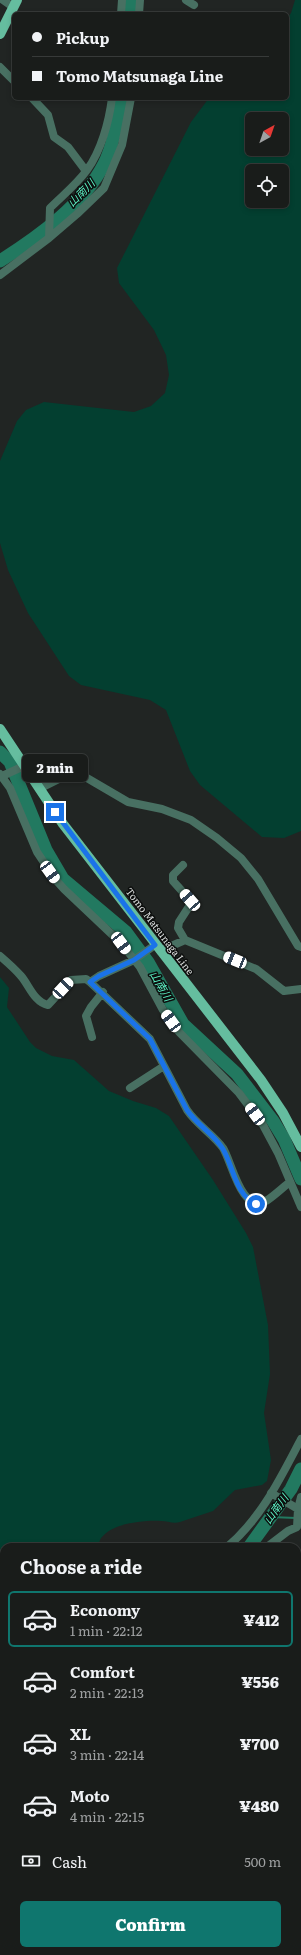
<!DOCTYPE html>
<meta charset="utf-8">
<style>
:root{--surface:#191c1a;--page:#222523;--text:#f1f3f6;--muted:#9fa1a2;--line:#373a39;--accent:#0f766e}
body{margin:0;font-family:Literata,"Noto Sans JP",serif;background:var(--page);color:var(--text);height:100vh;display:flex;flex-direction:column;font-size:15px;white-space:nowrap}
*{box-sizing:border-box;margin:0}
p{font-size:13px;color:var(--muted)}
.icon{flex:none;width:22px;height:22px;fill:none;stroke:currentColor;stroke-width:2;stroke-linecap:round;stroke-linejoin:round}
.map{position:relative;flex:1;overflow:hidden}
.sheet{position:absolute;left:0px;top:1543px;width:301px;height:412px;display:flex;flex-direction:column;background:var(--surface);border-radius:12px 12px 0 0;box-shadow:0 2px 6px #0003,0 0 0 1px var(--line)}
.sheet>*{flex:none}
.guide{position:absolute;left:12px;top:12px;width:277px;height:88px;border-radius:6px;box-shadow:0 2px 6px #0003,0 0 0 1px var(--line);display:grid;align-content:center;height:88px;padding:0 20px;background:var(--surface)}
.needle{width:26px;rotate:40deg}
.tools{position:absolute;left:245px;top:112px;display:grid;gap:8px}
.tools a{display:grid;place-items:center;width:44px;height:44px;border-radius:6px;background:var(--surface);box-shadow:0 2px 6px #0003,0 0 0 1px var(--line);font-size:20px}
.end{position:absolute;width:18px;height:18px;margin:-9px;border:5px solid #1a73e8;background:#fff;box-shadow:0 0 0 2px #fff}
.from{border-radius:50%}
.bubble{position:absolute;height:28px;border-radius:6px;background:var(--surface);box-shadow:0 2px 6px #0003,0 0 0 1px var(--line);font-size:13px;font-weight:800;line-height:28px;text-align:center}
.car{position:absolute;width:12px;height:24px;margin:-12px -6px;border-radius:5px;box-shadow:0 0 3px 1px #0007;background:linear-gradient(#fff 24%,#345 0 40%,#fff 0 76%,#345 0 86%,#fff 0)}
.guide b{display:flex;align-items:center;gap:14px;height:38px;font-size:15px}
.guide b+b{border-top:1px solid var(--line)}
.guide i{width:10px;height:10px;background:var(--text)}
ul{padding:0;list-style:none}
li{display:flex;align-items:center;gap:12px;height:56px;margin:0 8px 6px;padding:0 12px;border:2px solid transparent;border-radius:6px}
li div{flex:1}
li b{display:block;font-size:15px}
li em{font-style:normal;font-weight:800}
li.active{border-color:var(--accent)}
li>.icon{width:36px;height:36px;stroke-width:1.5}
h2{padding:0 20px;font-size:18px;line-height:48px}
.pay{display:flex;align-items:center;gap:10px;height:44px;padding:0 20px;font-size:15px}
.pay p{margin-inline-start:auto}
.button{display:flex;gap:8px;margin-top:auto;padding:8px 20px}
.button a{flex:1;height:46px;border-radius:6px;background:var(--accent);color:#fff;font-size:16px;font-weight:800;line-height:46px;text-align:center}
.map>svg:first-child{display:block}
</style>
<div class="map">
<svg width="301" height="1955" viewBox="0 0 301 1955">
<rect width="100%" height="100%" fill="#212523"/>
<path fill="#033f30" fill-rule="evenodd" d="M295,0H301V831L284,838L262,837L200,785L190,771L166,710L150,700L81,685L69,676L28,613L8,570L0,543V461L17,421L26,410L44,402L134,412L151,406L165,393L169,375L166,355L154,330L119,283L117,268L191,122L209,98H287V19L291,13ZM252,119H282V149H252ZM252,171H282V201H252Z
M0,977L9,988L7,1007L30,1042L36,1048L52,1056L74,1060L109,1091L133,1101L156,1108L169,1116L213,1180L246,1233L253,1247L268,1325L270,1374L264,1413L271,1460L267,1481L262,1485L235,1490L213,1511L180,1522C173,1524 168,1521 161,1521C145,1520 114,1523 103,1536C100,1538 99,1543 98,1547H4V1643L0,1645Z
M301,1658V1797L297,1798V1659Z"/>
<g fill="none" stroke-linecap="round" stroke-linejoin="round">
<path stroke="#227960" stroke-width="2" d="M271,1517L296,1518"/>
<path stroke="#227960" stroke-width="13" d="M129,14L131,0
M0,261C38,237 84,204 104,164C114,144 117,120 121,98
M0,752L10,762L46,850L63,879L126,932L148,962L183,1024L237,1074L273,1121L284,1139L301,1179
M249,1547L291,1489L301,1469
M0,1728L4,1724"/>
<path stroke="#487062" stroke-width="8" d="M3,0L13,7
M186,0L194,5
M121,14L122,0
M139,14L140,0
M0,67L14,81
M32,98L48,115L54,137L68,147L86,171
M49,238L77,214L104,188L122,145L131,98
M0,275L49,238L50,208C62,196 77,184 87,170C101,151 109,122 112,98
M0,774L10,788L37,852L55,879L64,889L121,943L140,967L163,1010L179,1032L239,1093L263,1125L278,1153L301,1207
M0,777L24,766
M39,789L75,771L128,802L162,809L191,820L217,838L241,858L258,879L298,946L301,947
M183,865L173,875V881L190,900V905L179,922L178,928L185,940
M160,951L185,940L256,969L284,991L301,989
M0,956C7,962 14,968 21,976C29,985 34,1002 48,1005L71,980L86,979L90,982L99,976L134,960L155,945
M90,982L150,1039L187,1110C197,1125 213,1134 223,1148C232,1162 241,1214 266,1201C274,1196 282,1188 290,1182
M92,1037L86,1016L91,1007L103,992
M130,1088L164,1066
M271,1493L298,1509
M227,1547C261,1519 281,1477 301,1439
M267,1547L288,1531L297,1527L298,1509L301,1497
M297,1655L301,1649
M297,1693H301
M0,1705L4,1701
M0,1750L4,1745
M297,1936L301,1945"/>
<path stroke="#599b85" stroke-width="8" d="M0,1715L4,1718"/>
<path stroke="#65bd9f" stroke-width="10" d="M0,34L17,0
M0,729L63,824L261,1080L283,1113L301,1147
M297,1589L301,1585
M160,1951V1955"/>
</g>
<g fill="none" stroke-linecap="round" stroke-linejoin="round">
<path stroke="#1a73e8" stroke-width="5" d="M55,812L155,945L134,960L99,976L90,982L150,1039L187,1110C197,1125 214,1134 223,1149C233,1166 236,1196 256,1204"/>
</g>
<g text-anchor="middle" stroke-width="3" stroke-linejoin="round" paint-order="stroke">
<g font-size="10" fill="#dbdedd" stroke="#0c0e0d">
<text transform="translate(160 931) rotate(53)" y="4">Tomo Matsunaga Line</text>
</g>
<g font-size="11" font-style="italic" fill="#5df3c6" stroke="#0c0e0d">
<text transform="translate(81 193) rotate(-45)" y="4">山南川</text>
<text transform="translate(161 986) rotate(60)" y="4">山南川</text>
<text transform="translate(276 1509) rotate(-54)" y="4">山南川</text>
</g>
</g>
</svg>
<div class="tools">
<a><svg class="needle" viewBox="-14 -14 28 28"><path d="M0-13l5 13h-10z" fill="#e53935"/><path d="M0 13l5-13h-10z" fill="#9fa1a2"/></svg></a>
<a><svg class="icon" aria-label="locate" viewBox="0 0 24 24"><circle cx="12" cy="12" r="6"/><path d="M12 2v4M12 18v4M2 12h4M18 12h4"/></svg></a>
</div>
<i class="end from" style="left:256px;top:1204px"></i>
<i class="end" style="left:55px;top:812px"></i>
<div class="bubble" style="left:22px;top:754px;width:66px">2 min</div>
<i class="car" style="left:50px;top:872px;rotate:144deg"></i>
<i class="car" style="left:190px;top:900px;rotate:319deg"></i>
<i class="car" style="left:121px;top:943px;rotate:143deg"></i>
<i class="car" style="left:235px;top:960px;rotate:292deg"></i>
<i class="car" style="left:63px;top:988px;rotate:43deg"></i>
<i class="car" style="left:171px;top:1021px;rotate:324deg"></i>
<i class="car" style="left:255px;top:1114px;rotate:323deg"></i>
<div class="guide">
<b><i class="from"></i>Pickup</b>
<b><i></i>Tomo Matsunaga Line</b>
</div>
<section class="sheet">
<h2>Choose a ride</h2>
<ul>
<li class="active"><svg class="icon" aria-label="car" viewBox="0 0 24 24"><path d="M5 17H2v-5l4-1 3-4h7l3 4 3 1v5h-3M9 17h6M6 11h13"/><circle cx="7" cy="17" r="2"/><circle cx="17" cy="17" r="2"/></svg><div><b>Economy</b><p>1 min · 22:12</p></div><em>¥412</em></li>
<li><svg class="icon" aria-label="car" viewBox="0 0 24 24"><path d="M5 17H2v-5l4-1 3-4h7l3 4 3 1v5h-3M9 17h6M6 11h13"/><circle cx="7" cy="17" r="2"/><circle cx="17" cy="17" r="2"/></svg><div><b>Comfort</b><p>2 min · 22:13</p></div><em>¥556</em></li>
<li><svg class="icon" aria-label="car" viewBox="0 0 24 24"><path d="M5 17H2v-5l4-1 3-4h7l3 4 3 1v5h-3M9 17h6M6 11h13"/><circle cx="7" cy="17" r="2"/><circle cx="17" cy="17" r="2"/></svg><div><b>XL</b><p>3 min · 22:14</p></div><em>¥700</em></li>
<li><svg class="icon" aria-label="car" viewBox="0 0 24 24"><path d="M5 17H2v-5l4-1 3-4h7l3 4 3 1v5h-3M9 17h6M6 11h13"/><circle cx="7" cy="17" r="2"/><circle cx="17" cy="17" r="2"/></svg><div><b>Moto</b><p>4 min · 22:15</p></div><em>¥480</em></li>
</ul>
<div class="pay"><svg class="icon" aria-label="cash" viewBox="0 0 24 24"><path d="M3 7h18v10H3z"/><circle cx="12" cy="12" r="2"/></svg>Cash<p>500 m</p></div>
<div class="button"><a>Confirm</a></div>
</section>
</div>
